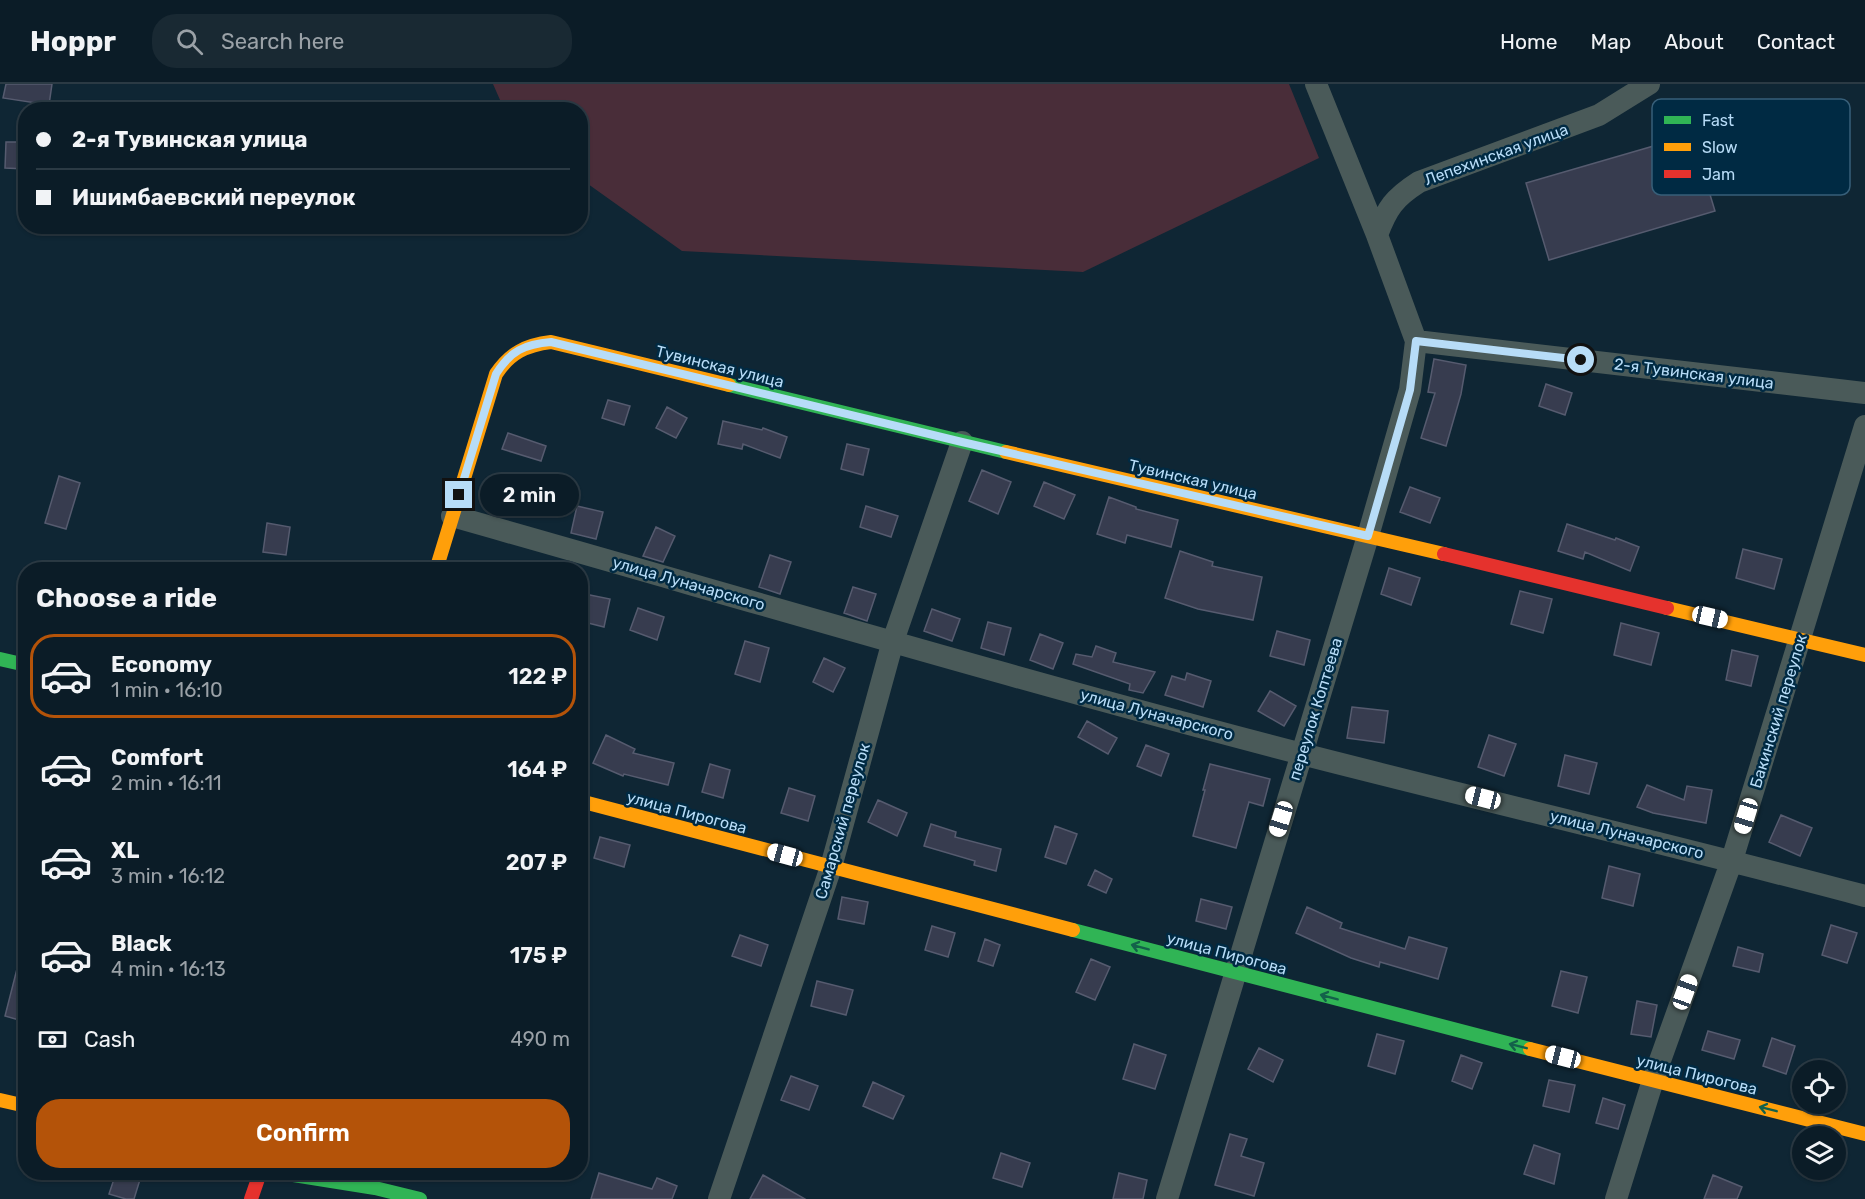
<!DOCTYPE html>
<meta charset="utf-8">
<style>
:root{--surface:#0b1c27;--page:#192933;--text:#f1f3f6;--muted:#9aa1a7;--line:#2b3a44;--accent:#b45309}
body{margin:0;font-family:Rubik,sans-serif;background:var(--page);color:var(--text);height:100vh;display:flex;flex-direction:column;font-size:22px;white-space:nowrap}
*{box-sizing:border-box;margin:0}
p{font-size:20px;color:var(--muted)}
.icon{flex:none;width:33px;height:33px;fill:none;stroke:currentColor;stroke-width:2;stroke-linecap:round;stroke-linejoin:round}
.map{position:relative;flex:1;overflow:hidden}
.drawer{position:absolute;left:18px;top:478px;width:570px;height:618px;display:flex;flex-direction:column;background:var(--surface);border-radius:24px;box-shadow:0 2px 4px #0004,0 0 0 2px var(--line)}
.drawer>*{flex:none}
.banner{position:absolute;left:18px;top:18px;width:570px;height:132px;border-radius:24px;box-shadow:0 2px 4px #0004,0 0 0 2px var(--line);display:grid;align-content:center;height:132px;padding:0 18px;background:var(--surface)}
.buttons{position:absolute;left:1792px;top:976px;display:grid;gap:12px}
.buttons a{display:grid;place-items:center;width:54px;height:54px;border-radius:50%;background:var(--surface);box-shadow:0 2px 4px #0004,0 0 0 2px var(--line);font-size:30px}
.end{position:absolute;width:27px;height:27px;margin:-14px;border:8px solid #b7dcf7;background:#111;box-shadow:0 0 0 3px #111}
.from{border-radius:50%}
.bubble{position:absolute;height:42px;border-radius:21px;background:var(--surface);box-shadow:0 2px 4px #0004,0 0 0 2px var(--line);font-size:20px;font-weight:600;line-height:42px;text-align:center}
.car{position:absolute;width:18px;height:36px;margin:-18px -9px;border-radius:8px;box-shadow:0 0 4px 2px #0007;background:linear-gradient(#fff 24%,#345 0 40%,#fff 0 76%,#345 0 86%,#fff 0)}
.banner b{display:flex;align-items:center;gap:21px;height:57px;font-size:22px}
.banner b+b{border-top:2px solid var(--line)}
.banner i{width:15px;height:15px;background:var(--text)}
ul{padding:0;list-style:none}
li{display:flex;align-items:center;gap:18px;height:84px;margin:0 12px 9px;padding:0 6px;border:3px solid transparent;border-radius:24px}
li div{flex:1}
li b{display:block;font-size:22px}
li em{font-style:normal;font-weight:600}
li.active{border-color:var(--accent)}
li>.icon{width:54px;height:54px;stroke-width:1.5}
h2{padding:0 18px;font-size:27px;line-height:72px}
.pay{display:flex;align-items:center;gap:15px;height:66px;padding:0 18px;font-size:22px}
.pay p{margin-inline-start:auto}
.button{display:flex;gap:12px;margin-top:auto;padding:12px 18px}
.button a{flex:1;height:69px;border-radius:24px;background:var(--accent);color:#fff;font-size:24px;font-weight:600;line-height:69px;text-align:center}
header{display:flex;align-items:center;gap:36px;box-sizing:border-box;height:84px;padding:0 30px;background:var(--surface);border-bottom:2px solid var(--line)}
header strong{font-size:28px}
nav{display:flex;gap:33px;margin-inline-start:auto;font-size:21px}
.search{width:420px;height:54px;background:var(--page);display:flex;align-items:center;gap:15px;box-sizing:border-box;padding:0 21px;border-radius:24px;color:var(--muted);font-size:22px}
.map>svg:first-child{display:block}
</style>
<header>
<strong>Hoppr</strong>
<div class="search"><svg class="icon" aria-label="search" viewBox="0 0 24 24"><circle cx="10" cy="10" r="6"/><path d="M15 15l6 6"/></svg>Search here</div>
<nav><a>Home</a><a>Map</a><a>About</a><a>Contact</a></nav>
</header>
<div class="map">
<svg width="1865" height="1115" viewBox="0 0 1865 1115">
<rect width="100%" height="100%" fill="#0f2634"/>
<path fill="#492d39" d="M493,0H1289L1319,74L1083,188L682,167L581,95L580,26L504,25Z"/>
<path fill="#373c4f" stroke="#565b6f" stroke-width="1.5" d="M6,0H52L49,21L3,14Z
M1688,52L1692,66L1736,53L1747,92L1708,104L1715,127L1549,176L1526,99Z
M6,58H26V85L5,84Z
M1434,275L1466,281L1461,310L1446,362L1421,354L1435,309L1428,308Z
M1546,300L1572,309L1565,331L1539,322Z
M608,316L630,322L624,341L602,334Z
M667,323L687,334L676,354L656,344Z
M723,337L762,346L763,344L787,353L780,374L743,360L742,365L718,360Z
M508,349L546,362L541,377L502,365Z
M847,360L869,365L863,391L841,385Z
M982,386L1011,398L998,430L969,417Z
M59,392L80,399L66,445L45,439Z
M1044,398L1075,411L1064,435L1034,422Z
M1410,403L1440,414L1430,439L1400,428Z
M491,407L510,416L503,431L484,422Z
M1109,413L1136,423V425L1178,436L1171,463L1127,451L1125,459L1097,450Z
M577,422L603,428L596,455L571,449Z
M866,422L898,432L891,453L860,443Z
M267,439L290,443L286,471L263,468Z
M1567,440L1615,456L1616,454L1639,463L1630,487L1585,468L1583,475L1558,467Z
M656,443L675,452L663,478L643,472Z
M1743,465L1782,475L1774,505L1736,494Z
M1180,467L1213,478L1212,482L1262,493L1253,536L1198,525L1165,514Z
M770,471L791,478L780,510L759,503Z
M1389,484L1420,494L1411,521L1381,510Z
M853,503L876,510L867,537L844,529Z
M1520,507L1552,515L1543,549L1511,540Z
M585,510L610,515L604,543L580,537Z
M638,524L664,533L657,556L630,546Z
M932,525L960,535L952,557L924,547Z
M988,538L1011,544L1004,571L981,564Z
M1621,539L1659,549L1651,581L1614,571Z
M1277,547L1310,556L1304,581L1270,572Z
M1040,550L1063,559L1053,585L1030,576Z
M745,557L769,564L760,598L735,590Z
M1096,562L1116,569L1113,578L1155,588L1143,609L1129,606L1130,600L1073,580L1076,570L1092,573Z
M1732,566L1758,572L1751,602L1726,596Z
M824,574L845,584L833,608L813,598Z
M1187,589L1211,597L1203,623L1165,611L1172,592L1185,596Z
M1270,607L1296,622L1284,642L1258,627Z
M1352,623L1388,627L1384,659L1347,654Z
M1087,637L1117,654L1108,670L1078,653Z
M606,651L635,665L633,669L674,679L668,701L624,690L623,692L593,679Z
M1489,651L1516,660L1504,692L1478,683Z
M1146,661L1169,670L1161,692L1137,682Z
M1565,671L1597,679L1589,710L1558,702Z
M710,680L730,686L723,714L702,708Z
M1210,680L1270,695L1263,722L1249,718L1236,764L1193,752L1205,706H1203Z
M1647,701L1684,716L1687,702L1712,706L1706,739L1653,729L1637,723Z
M789,704L815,712L808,737L781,729Z
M878,716L907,729L897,752L868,738Z
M1781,731L1812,744L1800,772L1769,758Z
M931,740L956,748L955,753L1001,765L996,787L974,781L975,777L924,762Z
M1055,742L1077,750L1066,780L1045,773Z
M600,753L630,761L624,783L594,774Z
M1609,782L1640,790L1633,822L1602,814Z
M1095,786L1112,795L1106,809L1088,801Z
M842,813L868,818L864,840L838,835Z
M1201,815L1232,823L1226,845L1196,837Z
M1307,823L1342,839L1340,844L1405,865L1409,853L1447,864L1438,895L1380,878L1379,883L1351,874L1296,849Z
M1831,841L1857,849L1847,879L1822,871Z
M932,842L955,849L948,873L925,866Z
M740,851L768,861L761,882L732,872Z
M985,855L1000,861L993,882L978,877Z
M1738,863L1763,870L1759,888L1733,882Z
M20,873L26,874V938L5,932Z
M1091,875L1110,883L1095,916L1076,908Z
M1561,887L1587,893L1578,929L1552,922Z
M817,897L853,906L846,931L811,922Z
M1637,917L1657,921L1651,953L1631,950Z
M1708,947L1740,956L1734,975L1702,966Z
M1377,950L1404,957L1395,990L1368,982Z
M1772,954L1795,962L1786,990L1763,982Z
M1134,960L1166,971L1155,1005L1123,995Z
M1259,964L1283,976L1273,998L1248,985Z
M1461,971L1482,979L1472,1005L1452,997Z
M791,992L818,1002L809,1026L781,1016Z
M1549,996L1575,1001L1569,1028L1543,1022Z
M873,998L904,1012L893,1035L863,1022Z
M1603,1014L1625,1021L1618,1045L1596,1039Z
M1230,1050L1247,1055L1241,1072L1264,1079L1254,1112L1215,1101Z
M1534,1061L1560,1070L1554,1100L1524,1090Z
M1001,1069L1030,1079L1022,1103L993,1094Z
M116,1089H142L134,1115H126L109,1110Z
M599,1089L652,1105L657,1094L677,1102L672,1115H591Z
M1119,1089L1147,1096L1143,1115H1113Z
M763,1091L805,1115H750Z
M1713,1091L1742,1103L1737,1115H1704Z"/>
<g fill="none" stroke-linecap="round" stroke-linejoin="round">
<path stroke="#4a5a59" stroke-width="22" d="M1316,0L1377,151
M1416,257L1865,309
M452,432C735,512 1017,596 1302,670C1489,718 1678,762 1865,812
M719,1115L831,783L893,557L962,358
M1167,1115L1368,452L1410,306L1416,257L1377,151C1387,124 1394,114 1419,98L1599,31L1649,0
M1616,1115L1653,996L1732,776L1865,342"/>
<path stroke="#30b455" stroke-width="14" d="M729,301L1006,368
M0,575L26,581
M1073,846L1530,965
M281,1089L375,1104L420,1115"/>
<path stroke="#ff9f0a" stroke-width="14" d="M1006,368L1444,470
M436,486L496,290C510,269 526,261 551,258L729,301
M1667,524L1865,571
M580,717L1073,846
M1530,965L1865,1050
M0,1016L26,1022"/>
<path stroke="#e5322d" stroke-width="14" d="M1444,470L1667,524
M251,1115L260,1089"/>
</g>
<defs><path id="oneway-shaft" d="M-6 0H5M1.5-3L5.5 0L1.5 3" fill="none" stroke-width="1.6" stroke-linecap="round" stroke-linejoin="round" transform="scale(1.5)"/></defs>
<g stroke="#13614a">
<use href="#oneway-shaft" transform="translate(1140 863) rotate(-165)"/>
<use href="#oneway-shaft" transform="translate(1329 913) rotate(-165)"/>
<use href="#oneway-shaft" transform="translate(1518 962) rotate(-166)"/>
<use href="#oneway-shaft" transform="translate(1768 1025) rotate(-166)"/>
</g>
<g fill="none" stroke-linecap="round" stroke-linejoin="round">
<path stroke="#b7dcf7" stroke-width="8" d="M459,411L496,290C510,267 525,260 551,258L962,358L1368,452L1410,306L1416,257L1581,276"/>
</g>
<g text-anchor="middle" stroke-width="5" stroke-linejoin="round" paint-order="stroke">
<g font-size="16" fill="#b7dcf7" stroke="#002a43">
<text transform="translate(1496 70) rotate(-20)" y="6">Лепехинская улица</text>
<text transform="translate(720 282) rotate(14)" y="6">Тувинская улица</text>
<text transform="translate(1694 289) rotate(7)" y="6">2-я Тувинская улица</text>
<text transform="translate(1193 395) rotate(13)" y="6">Тувинская улица</text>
<text transform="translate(689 499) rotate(16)" y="6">улица Луначарского</text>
<text transform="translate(1315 625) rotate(-73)" y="6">переулок Коптеева</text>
<text transform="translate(1778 627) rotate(-73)" y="6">Бакинский переулок</text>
<text transform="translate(1157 630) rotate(15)" y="6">улица Луначарского</text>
<text transform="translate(687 728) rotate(15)" y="6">улица Пирогова</text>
<text transform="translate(842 737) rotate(-74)" y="6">Самарский переулок</text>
<text transform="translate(1627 750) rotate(14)" y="6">улица Луначарского</text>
<text transform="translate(1227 869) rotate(15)" y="6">улица Пирогова</text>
<text transform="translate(1697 990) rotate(14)" y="6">улица Пирогова</text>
</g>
</g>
<rect x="1652" y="15" width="198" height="96" rx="9" fill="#002a43" stroke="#375f79" stroke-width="1.5"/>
<rect x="1664" y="32" width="27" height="8" fill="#30b455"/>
<rect x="1664" y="59" width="27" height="8" fill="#ff9f0a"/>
<rect x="1664" y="86" width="27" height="8" fill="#e5322d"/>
<g font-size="16" fill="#b7dcf7">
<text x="1702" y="42">Fast</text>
<text x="1702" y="69">Slow</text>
<text x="1702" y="96">Jam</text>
</g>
</svg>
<div class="buttons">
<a><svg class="icon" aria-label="locate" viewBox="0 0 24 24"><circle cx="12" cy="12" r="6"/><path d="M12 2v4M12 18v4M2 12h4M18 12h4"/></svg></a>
<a><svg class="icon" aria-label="layers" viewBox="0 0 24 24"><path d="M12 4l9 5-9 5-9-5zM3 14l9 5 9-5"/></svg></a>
</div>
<i class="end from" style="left:1581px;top:276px"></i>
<i class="end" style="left:459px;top:411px"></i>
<div class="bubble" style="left:480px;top:390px;width:99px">2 min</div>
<i class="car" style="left:1710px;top:533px;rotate:103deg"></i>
<i class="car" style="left:1483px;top:714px;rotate:284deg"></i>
<i class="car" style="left:1746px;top:732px;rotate:197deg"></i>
<i class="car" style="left:1281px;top:735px;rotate:197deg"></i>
<i class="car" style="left:785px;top:771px;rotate:285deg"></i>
<i class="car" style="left:1685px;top:908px;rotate:20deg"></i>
<i class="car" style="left:1563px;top:973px;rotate:284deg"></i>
<div class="banner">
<b><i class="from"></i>2-я Тувинская улица</b>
<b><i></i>Ишимбаевский переулок</b>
</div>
<section class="drawer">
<h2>Choose a ride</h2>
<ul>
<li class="active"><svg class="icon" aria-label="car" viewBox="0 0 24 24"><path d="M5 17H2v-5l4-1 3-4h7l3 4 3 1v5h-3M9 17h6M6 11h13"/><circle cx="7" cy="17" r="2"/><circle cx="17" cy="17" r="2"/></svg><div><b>Economy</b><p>1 min · 16:10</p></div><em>122 ₽</em></li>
<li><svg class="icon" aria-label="car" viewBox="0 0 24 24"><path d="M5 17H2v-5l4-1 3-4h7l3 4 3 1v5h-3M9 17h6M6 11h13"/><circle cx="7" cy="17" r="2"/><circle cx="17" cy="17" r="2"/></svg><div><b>Comfort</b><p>2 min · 16:11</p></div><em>164 ₽</em></li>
<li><svg class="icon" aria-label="car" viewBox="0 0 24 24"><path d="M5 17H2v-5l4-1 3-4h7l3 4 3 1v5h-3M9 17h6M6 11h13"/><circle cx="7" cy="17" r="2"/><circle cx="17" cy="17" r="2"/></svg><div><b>XL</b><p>3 min · 16:12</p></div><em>207 ₽</em></li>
<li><svg class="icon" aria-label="car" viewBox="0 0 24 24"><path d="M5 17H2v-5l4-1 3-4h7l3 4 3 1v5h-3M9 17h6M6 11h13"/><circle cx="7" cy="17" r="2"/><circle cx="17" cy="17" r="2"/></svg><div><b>Black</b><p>4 min · 16:13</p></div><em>175 ₽</em></li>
</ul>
<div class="pay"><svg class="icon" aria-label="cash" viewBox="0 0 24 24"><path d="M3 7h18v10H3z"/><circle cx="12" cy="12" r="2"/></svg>Cash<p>490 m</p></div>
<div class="button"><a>Confirm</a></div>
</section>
</div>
